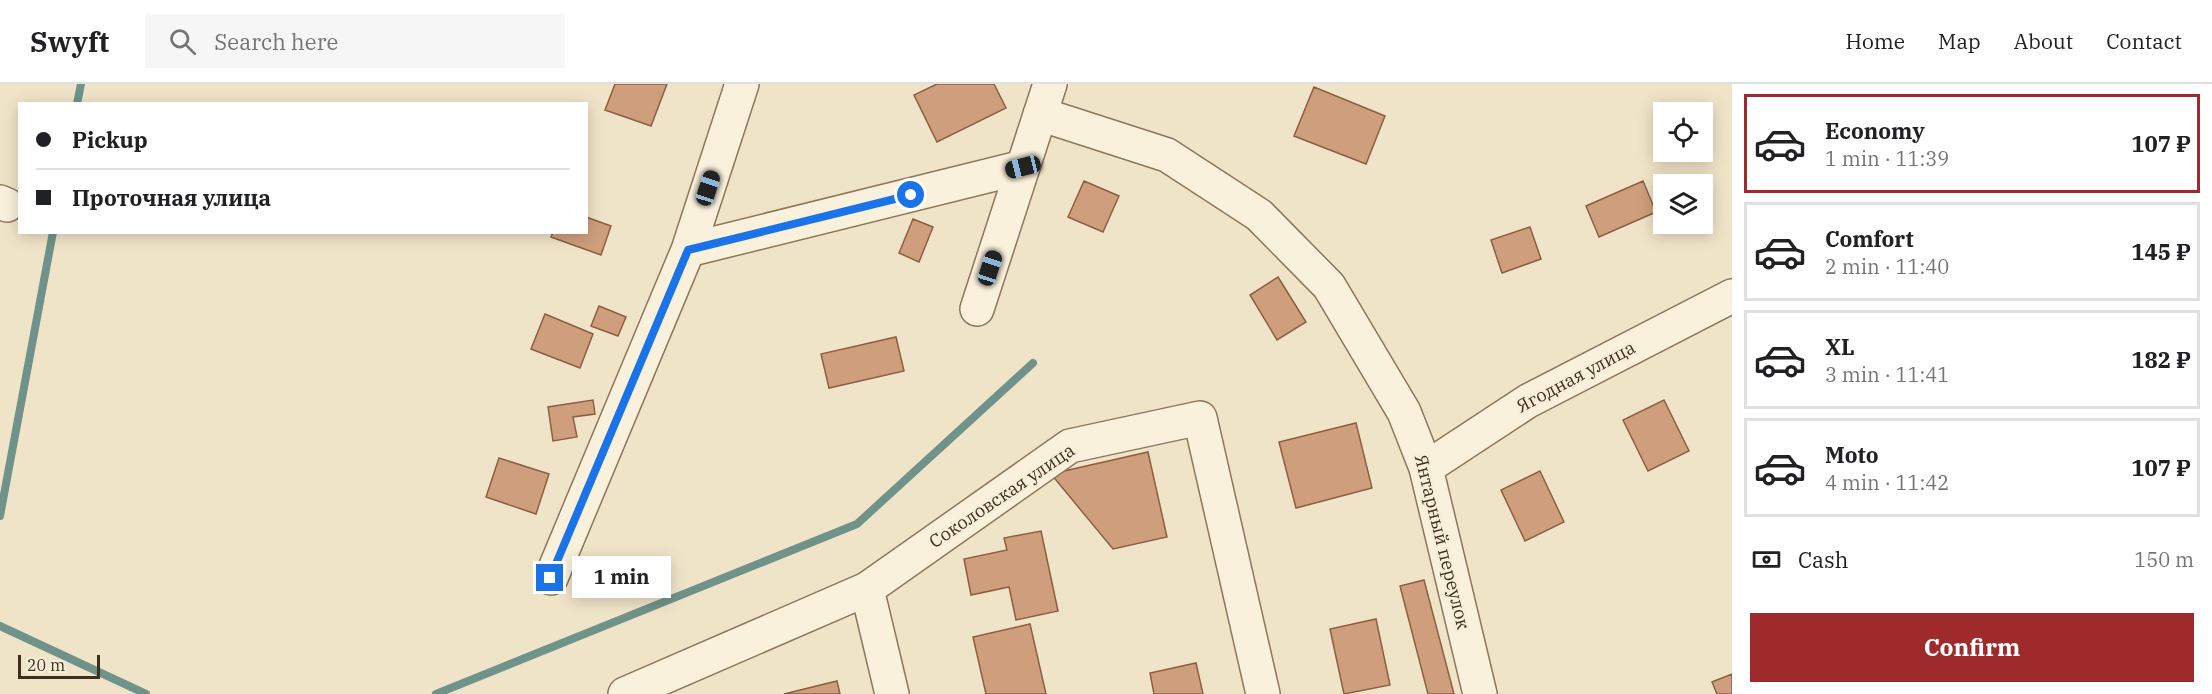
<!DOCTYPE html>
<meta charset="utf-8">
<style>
:root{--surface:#fff;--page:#f6f6f6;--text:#202124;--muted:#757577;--line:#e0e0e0;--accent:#9e2a2b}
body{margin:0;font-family:"IBM Plex Serif",serif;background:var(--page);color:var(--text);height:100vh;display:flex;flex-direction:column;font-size:22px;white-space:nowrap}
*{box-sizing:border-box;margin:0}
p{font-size:20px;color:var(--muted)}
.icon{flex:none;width:33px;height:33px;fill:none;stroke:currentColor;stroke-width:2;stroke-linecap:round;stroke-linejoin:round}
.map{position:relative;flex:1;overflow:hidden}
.panel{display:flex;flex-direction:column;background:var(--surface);width:480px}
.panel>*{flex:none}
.guide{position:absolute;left:18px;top:18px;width:570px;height:132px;border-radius:0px;box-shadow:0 3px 15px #0003;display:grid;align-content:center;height:132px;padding:0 18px;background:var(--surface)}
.fabs{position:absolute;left:1653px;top:18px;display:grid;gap:12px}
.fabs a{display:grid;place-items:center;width:60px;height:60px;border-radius:0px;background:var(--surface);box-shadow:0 3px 15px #0003;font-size:30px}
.scale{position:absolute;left:18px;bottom:15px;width:82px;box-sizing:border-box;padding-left:6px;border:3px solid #3d2e20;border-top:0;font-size:16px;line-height:21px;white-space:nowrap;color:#3d2e20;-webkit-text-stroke:4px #f7eed8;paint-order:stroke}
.end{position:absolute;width:27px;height:27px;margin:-14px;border:8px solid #1a73e8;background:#fff;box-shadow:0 0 0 3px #fff}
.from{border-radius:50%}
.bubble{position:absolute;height:42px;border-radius:0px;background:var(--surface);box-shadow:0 3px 15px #0003;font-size:20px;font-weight:700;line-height:42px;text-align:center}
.car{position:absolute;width:18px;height:36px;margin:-18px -9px;border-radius:8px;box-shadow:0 0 4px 2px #0007;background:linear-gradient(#222 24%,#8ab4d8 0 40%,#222 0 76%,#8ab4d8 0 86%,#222 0)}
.guide b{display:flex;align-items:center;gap:21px;height:57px;font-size:22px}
.guide b+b{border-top:2px solid var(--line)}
.guide i{width:15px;height:15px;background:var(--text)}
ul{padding:10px 0 0;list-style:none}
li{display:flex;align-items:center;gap:18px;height:99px;margin:0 12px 9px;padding:0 6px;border:3px solid var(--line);border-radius:0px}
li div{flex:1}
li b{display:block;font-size:22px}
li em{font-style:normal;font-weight:700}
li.active{border-color:var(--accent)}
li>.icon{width:54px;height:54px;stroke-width:1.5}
.pay{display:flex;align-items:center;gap:15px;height:66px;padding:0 18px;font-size:22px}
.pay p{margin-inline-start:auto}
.primary-button{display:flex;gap:12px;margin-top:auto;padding:12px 18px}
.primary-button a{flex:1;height:69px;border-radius:0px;background:var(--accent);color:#fff;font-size:24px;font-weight:700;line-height:69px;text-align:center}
header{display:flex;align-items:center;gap:36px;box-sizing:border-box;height:84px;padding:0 30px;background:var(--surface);border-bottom:2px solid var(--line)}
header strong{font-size:28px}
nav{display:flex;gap:33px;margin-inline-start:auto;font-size:21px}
.search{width:420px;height:54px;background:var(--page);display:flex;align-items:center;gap:15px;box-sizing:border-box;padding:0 21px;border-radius:0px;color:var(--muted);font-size:22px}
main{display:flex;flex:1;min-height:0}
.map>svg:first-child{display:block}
</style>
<header>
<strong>Swyft</strong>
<div class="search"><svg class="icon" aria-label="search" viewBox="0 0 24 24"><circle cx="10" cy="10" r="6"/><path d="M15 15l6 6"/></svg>Search here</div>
<nav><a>Home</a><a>Map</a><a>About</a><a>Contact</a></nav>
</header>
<main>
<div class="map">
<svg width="1732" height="610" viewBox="0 0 1732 610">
<rect width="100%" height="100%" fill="#f0e4c8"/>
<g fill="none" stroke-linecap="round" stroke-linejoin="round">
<path stroke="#6f938a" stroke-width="8" d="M77,20L81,0
M0,432L53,148
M0,542L146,610
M436,610L857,440L1033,279"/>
</g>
<path fill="#cf9f7d" stroke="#8d5f41" stroke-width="1.5" d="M615,0H667L651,42L605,26Z
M937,0H994L1006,24L937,58L914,11Z
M1314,3L1385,32L1366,80L1294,52Z
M1084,97L1119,112L1103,148L1068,133Z
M1643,97L1656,128L1599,153L1586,122Z
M586,133L611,142L601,171L551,153L553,148H586Z
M913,135L933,143L919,178L899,169Z
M1530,143L1541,175L1502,189L1491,156Z
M1278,193L1306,238L1277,256L1250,211Z
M599,222L626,233L618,252L591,242Z
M545,230L593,250L580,284L531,265Z
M896,253L904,287L829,304L821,270Z
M593,316L595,330L573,333L577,353L553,357L548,323Z
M1664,316L1689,367L1648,387L1623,336Z
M1356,339L1372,404L1296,424L1279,358Z
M1148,368L1167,453L1113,465L1051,390Z
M499,374L549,390L536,430L486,413Z
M1540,387L1564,438L1525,457L1501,406Z
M1041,447L1058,527L1016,536L1009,503L971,511L964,475L1007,466L1004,454Z
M1424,496L1454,610H1428L1400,502Z
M1376,535L1390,601L1344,610L1330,545Z
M1030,540L1046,610H986L973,553Z
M1196,579L1203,610H1154L1150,589Z
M1732,590V610H1717L1712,598Z
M837,597L840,610H784Z"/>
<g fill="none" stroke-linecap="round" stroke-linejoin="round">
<g stroke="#8d765c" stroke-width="36">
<path id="minor" d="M1040,30L1167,71L1259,131L1329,202L1404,328L1426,384L1480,610
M0,118L7,121
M688,166L1023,83
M977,225L1050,0
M1426,384L1528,317L1732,212
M551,494L688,166L742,0
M867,505L892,610
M625,610L867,505L1070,362L1200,334L1263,610"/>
</g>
<use href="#minor" stroke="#faf1dc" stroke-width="33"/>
</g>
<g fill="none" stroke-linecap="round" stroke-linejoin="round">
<path stroke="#1a73e8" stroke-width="8" d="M550,494L688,166L911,111"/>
</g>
<g text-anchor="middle" stroke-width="5" stroke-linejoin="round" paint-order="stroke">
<g font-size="18" fill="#3d2e20" stroke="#f7eed8">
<text transform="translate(1576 293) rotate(-28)" y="6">Ягодная улица</text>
<text transform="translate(1002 412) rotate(-34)" y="6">Соколовская улица</text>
<text transform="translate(1442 458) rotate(76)" y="6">Янтарный переулок</text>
</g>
</g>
</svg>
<div class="fabs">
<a><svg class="icon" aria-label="locate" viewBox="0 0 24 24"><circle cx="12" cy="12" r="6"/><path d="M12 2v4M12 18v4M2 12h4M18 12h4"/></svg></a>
<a><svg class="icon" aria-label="layers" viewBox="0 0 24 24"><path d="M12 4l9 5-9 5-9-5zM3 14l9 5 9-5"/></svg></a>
</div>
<div class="scale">20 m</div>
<i class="end from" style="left:911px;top:111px"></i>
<i class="end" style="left:550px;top:494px"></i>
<div class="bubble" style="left:572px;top:472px;width:99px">1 min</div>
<i class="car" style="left:1023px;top:83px;rotate:256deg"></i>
<i class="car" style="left:708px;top:104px;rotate:18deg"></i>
<i class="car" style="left:990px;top:184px;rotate:18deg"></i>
<div class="guide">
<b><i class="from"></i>Pickup</b>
<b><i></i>Проточная улица</b>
</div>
</div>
<section class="panel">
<ul>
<li class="active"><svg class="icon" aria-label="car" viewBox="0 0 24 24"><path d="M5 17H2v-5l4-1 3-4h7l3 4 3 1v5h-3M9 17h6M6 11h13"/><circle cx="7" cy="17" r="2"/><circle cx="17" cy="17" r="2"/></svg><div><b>Economy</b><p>1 min · 11:39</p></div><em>107 ₽</em></li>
<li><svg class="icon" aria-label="car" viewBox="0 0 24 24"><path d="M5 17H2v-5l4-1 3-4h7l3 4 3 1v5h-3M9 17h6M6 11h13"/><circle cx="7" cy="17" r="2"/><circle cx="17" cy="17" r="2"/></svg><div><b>Comfort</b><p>2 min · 11:40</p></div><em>145 ₽</em></li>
<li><svg class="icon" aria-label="car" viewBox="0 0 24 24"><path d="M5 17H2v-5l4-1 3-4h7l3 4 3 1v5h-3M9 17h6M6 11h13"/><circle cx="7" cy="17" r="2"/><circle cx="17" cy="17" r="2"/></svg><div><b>XL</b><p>3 min · 11:41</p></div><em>182 ₽</em></li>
<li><svg class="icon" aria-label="car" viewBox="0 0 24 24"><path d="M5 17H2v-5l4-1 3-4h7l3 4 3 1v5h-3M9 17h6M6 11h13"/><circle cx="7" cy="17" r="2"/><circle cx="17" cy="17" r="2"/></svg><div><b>Moto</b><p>4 min · 11:42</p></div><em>107 ₽</em></li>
</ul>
<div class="pay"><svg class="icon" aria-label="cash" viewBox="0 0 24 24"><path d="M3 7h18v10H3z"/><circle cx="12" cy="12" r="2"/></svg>Cash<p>150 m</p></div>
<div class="primary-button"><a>Confirm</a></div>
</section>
</main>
